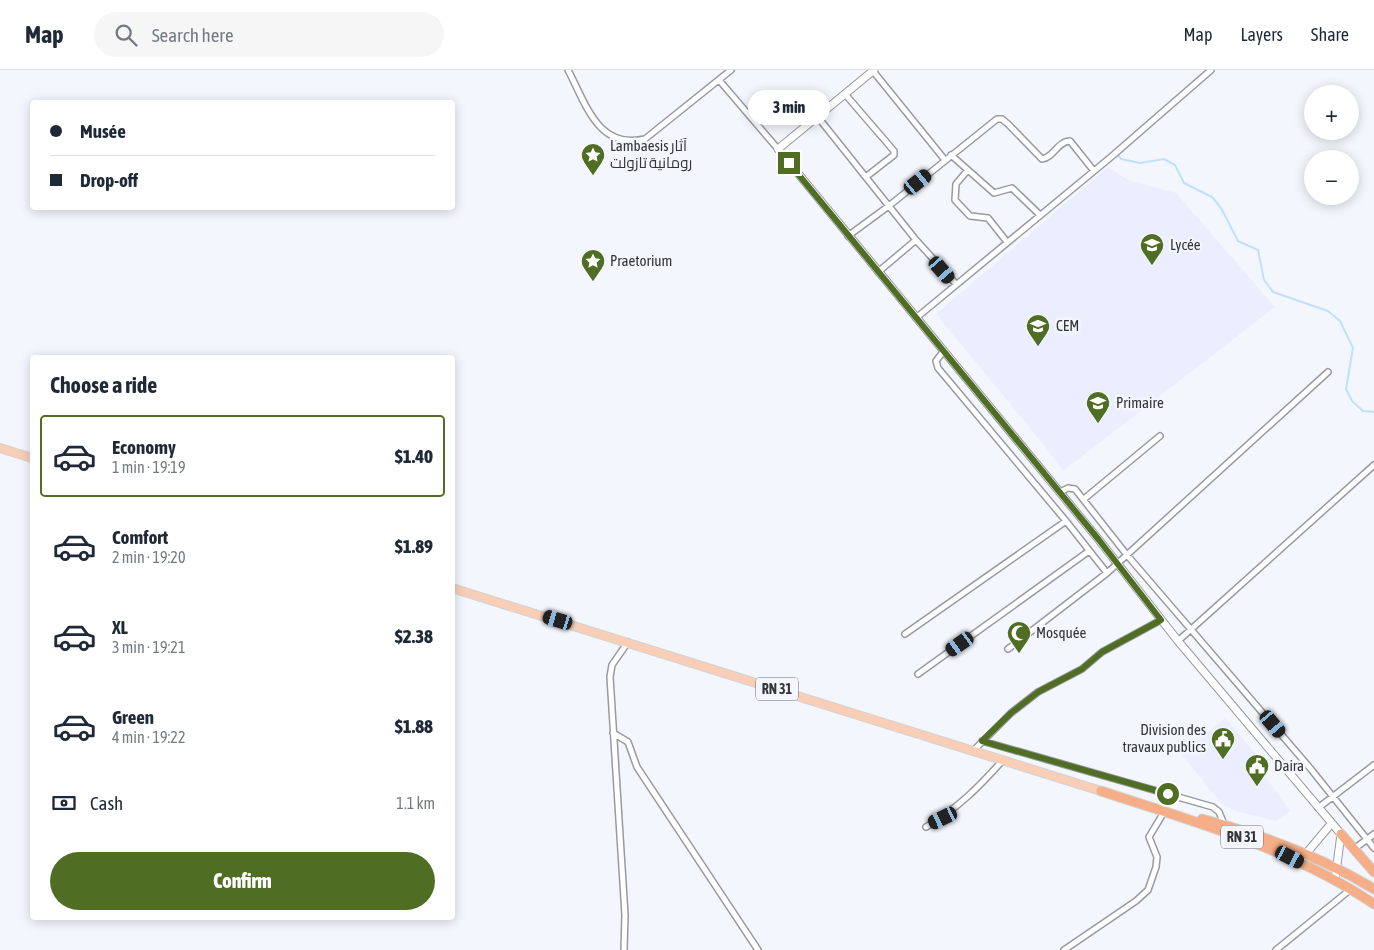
<!DOCTYPE html>
<meta charset="utf-8">
<style>
:root{--surface:#fff;--page:#f6f6f7;--text:#1f2937;--muted:#747a83;--line:#e0e1e3;--accent:#4f6d23}
body{margin:0;font-family:"Asap Condensed",Cairo,sans-serif;background:var(--page);color:var(--text);height:100vh;display:flex;flex-direction:column;font-size:19px;white-space:nowrap}
*{box-sizing:border-box;margin:0}
p{font-size:16px;color:var(--muted)}
.icon{flex:none;width:28px;height:28px;fill:none;stroke:currentColor;stroke-width:2;stroke-linecap:round;stroke-linejoin:round}
.map{position:relative;flex:1;overflow:hidden}
.sheet{position:absolute;left:30px;top:285px;width:425px;height:565px;display:flex;flex-direction:column;background:var(--surface);border-radius:5px;box-shadow:0 2px 12px #0003}
.sheet>*{flex:none}
.top-card{position:absolute;left:30px;top:30px;width:425px;height:110px;border-radius:5px;box-shadow:0 2px 12px #0003;display:grid;align-content:center;height:110px;padding:0 20px;background:var(--surface)}
.tools{position:absolute;left:1304px;top:15px;display:grid;gap:10px}
.tools a{display:grid;place-items:center;width:55px;height:55px;border-radius:50%;background:var(--surface);box-shadow:0 2px 12px #0003;font-size:25px}
.end{position:absolute;width:22px;height:22px;margin:-11px;border:6px solid #4f6d23;background:#fff;box-shadow:0 0 0 2px #fff}
.from{border-radius:50%}
.bubble{position:absolute;height:35px;border-radius:18px;background:var(--surface);box-shadow:0 2px 12px #0003;font-size:16px;font-weight:800;line-height:35px;text-align:center}
.car{position:absolute;width:15px;height:30px;margin:-15px -8px;border-radius:6px;box-shadow:0 0 4px 1px #0007;background:linear-gradient(#222 24%,#8ab4d8 0 40%,#222 0 76%,#8ab4d8 0 86%,#222 0)}
.top-card b{display:flex;align-items:center;gap:18px;height:48px;font-size:19px}
.top-card b+b{border-top:1px solid var(--line)}
.top-card i{width:12px;height:12px;background:var(--text)}
ul{padding:0;list-style:none}
li{display:flex;align-items:center;gap:15px;height:82px;margin:0 10px 8px;padding:0 10px;border:2px solid transparent;border-radius:5px}
li div{flex:1}
li b{display:block;font-size:19px}
li em{font-style:normal;font-weight:800}
li.active{border-color:var(--accent)}
li>.icon{width:45px;height:45px;stroke-width:1.5}
h2{padding:0 20px;font-size:22px;line-height:60px}
.pay{display:flex;align-items:center;gap:12px;height:55px;padding:0 20px;font-size:19px}
.pay p{margin-inline-start:auto}
.button{display:flex;gap:10px;margin-top:auto;padding:10px 20px}
.button a{flex:1;height:58px;border-radius:30px;background:var(--accent);color:#fff;font-size:20px;font-weight:800;line-height:58px;text-align:center}
header{display:flex;align-items:center;gap:30px;box-sizing:border-box;height:70px;padding:0 25px;background:var(--surface);border-bottom:1px solid var(--line)}
header strong{font-size:24px}
nav{display:flex;gap:28px;margin-inline-start:auto;font-size:18px}
.search{width:350px;height:45px;background:var(--page);display:flex;align-items:center;gap:12px;box-sizing:border-box;padding:0 18px;border-radius:28px;color:var(--muted);font-size:19px}
.map>svg:first-child{display:block}
</style>
<header>
<strong>Map</strong>
<div class="search"><svg class="icon" aria-label="search" viewBox="0 0 24 24"><circle cx="10" cy="10" r="6"/><path d="M15 15l6 6"/></svg>Search here</div>
<nav><a>Map</a><a>Layers</a><a>Share</a></nav>
</header>
<div class="map">
<svg width="1374" height="880" viewBox="0 0 1374 880">
<rect width="100%" height="100%" fill="#f4f6fd"/>
<path fill="#eaeefe" d="M1108,97L1128,110L1176,123L1275,237L1063,401L1044,375L936,244Z
M1225,648L1266,696L1261,701L1290,741L1276,751L1236,741L1221,733L1181,684Z"/>
<g fill="none" stroke-linecap="round" stroke-linejoin="round">
<path stroke="#c0e0fc" stroke-width="2" d="M1118,85L1121,89L1140,93L1164,89L1175,95L1184,113L1212,127L1221,138L1238,171L1258,180L1264,210L1273,222L1328,241L1340,251L1353,278L1346,319L1352,331L1363,341L1374,342"/>
<g stroke="#989aa3" stroke-width="8">
<path id="street" d="M568,0C586,34 598,80 645,69L731,0
M873,1L945,90
M719,10L778,79
M845,24L894,81V85L867,106
M817,46L916,170L956,214
M951,85L994,123L1012,118L1040,145
M967,101L956,114L955,130L970,146L988,148L1007,172
M848,166L890,135L997,49H1002L1008,54L1042,89C1053,88 1058,71 1070,71L1094,101
M878,202L916,170
M916,248L1111,87L1211,0
M943,282L936,291L938,298L1066,451L1107,503
M1060,422L1068,418L1075,419L1127,485L1310,698L1374,778
M1084,429L1160,366
M905,564L1066,451
M1178,571L1374,395
M1008,579L1107,503L1328,302
M918,604L1089,481
M613,663L628,672L637,697L758,880
M982,671L1213,737L1219,742L1224,754
M973,681L1011,643L1038,622L1082,599L1102,582L1161,550
M1318,738L1374,695
M926,757C958,738 978,718 1003,690
M1354,779L1374,764
M624,880L625,845L610,607L612,595L628,572
M1064,880L1136,831L1148,820L1156,797L1157,787L1149,767L1164,742
M1276,880L1351,819"/>
</g>
<g stroke="#989aa3" stroke-width="9">
<path id="secondary" d="M874,0L778,79L1099,470L1178,571L1341,764L1335,810
M1299,792L1331,754"/>
</g>
<g stroke="#d2d3d3" stroke-width="10">
<path id="primary" d="M0,378L32,388
M452,518L1101,721"/>
</g>
<g stroke="#d2d3d3" stroke-width="11">
<path id="highway" d="M1101,721C1195,752 1291,778 1374,834
M1202,749C1263,765 1320,786 1374,819
M1341,764L1374,802"/>
</g>
<use href="#street" stroke="#fff" stroke-width="5"/>
<use href="#secondary" stroke="#fff" stroke-width="7"/>
<use href="#primary" stroke="#f9ceb7" stroke-width="8"/>
<use href="#highway" stroke="#f5ae87" stroke-width="9"/>
</g>
<g fill="none" stroke-linecap="round" stroke-linejoin="round">
<path stroke="#4f6d23" stroke-width="6" d="M789,93L1099,470L1161,550L1102,582L1082,599L1038,622L1011,643L982,671L1168,724"/>
</g>
<defs>
<g id="sight-pin" transform="scale(1.25)"><path d="M0 17L-7.5 6A9.5 9.5 0 1 1 7.5 6Z" fill="#4f6d23" stroke="#f4f6fd"/><path d="M0-6L1.8-2.2L6-1.7L2.9 1.2L3.7 5.4L0 3.3L-3.7 5.4L-2.9 1.2L-6-1.7L-1.8-2.2Z" fill="#fff"/></g>
<g id="school-pin" transform="scale(1.25)"><path d="M0 17L-7.5 6A9.5 9.5 0 1 1 7.5 6Z" fill="#4f6d23" stroke="#f4f6fd"/><path d="M0-5L7-2L0 1L-7-2ZM-4 1L0 2.5L4 1V4Q0 6-4 4Z" fill="#fff"/></g>
<g id="mosque-pin" transform="scale(1.25)"><path d="M0 17L-7.5 6A9.5 9.5 0 1 1 7.5 6Z" fill="#4f6d23" stroke="#f4f6fd"/><path d="M3.5-4.9A6 6 0 1 0 3.5 4.9A5 5 0 1 1 3.5-4.9Z" fill="#fff"/></g>
<g id="civic-pin" transform="scale(1.25)"><path d="M0 17L-7.5 6A9.5 9.5 0 1 1 7.5 6Z" fill="#4f6d23" stroke="#f4f6fd"/><path d="M-.6-6.5H3V-4.5H.6V-3L4-1V1h2V6H-6V1h2V-1L-.6-3ZM-1.2 2.5V6h2.4V2.5Z" fill="#fff"/></g>
</defs>
<g fill-rule="evenodd">
<use href="#sight-pin" x="593" y="85"/>
<use href="#school-pin" x="1152" y="175"/>
<use href="#sight-pin" x="593" y="191"/>
<use href="#school-pin" x="1038" y="256"/>
<use href="#school-pin" x="1098" y="333"/>
<use href="#mosque-pin" x="1019" y="563"/>
<use href="#civic-pin" x="1223" y="669"/>
<use href="#civic-pin" x="1257" y="696"/>
</g>
<g text-anchor="middle" stroke-width="5" stroke-linejoin="round" paint-order="stroke">
<g fill="#f4f6fd" stroke="#6e6f74" stroke-width="1">
<rect x="756" y="607.5" width="42" height="23" rx="4"/>
<rect x="1221" y="755.5" width="42" height="23" rx="4"/>
</g>
<g font-size="14" font-weight="bold" fill="#343539">
<text x="777" y="624">RN 31</text>
<text x="1242" y="772">RN 31</text>
</g>
<g font-size="15" fill="#343539" stroke="#f4f6fd" text-anchor="start">
<text x="610" y="81">Lambaesis آثار<tspan x="610" dy="17">رومانية تازولت</tspan></text>
<text x="1170" y="180">Lycée</text>
<text x="610" y="196">Praetorium</text>
<text x="1056" y="261">CEM</text>
<text x="1116" y="338">Primaire</text>
<text x="1036" y="568">Mosquée</text>
<text x="1206" y="665" text-anchor="end">Division des<tspan x="1206" dy="17">travaux publics</tspan></text>
<text x="1274" y="701">Daira</text>
</g>
</g>
</svg>
<div class="tools">
<a>+</a>
<a>−</a>
</div>
<i class="end from" style="left:1168px;top:724px"></i>
<i class="end" style="left:789px;top:93px"></i>
<div class="bubble" style="left:748px;top:20px;width:82px">3 min</div>
<i class="car" style="left:918px;top:112px;rotate:51deg"></i>
<i class="car" style="left:942px;top:200px;rotate:139deg"></i>
<i class="car" style="left:558px;top:550px;rotate:287deg"></i>
<i class="car" style="left:960px;top:574px;rotate:235deg"></i>
<i class="car" style="left:1273px;top:654px;rotate:140deg"></i>
<i class="car" style="left:943px;top:748px;rotate:244deg"></i>
<i class="car" style="left:1290px;top:787px;rotate:117deg"></i>
<div class="top-card">
<b><i class="from"></i>Musée</b>
<b><i></i>Drop-off</b>
</div>
<section class="sheet">
<h2>Choose a ride</h2>
<ul>
<li class="active"><svg class="icon" aria-label="car" viewBox="0 0 24 24"><path d="M5 17H2v-5l4-1 3-4h7l3 4 3 1v5h-3M9 17h6M6 11h13"/><circle cx="7" cy="17" r="2"/><circle cx="17" cy="17" r="2"/></svg><div><b>Economy</b><p>1 min · 19:19</p></div><em>$1.40</em></li>
<li><svg class="icon" aria-label="car" viewBox="0 0 24 24"><path d="M5 17H2v-5l4-1 3-4h7l3 4 3 1v5h-3M9 17h6M6 11h13"/><circle cx="7" cy="17" r="2"/><circle cx="17" cy="17" r="2"/></svg><div><b>Comfort</b><p>2 min · 19:20</p></div><em>$1.89</em></li>
<li><svg class="icon" aria-label="car" viewBox="0 0 24 24"><path d="M5 17H2v-5l4-1 3-4h7l3 4 3 1v5h-3M9 17h6M6 11h13"/><circle cx="7" cy="17" r="2"/><circle cx="17" cy="17" r="2"/></svg><div><b>XL</b><p>3 min · 19:21</p></div><em>$2.38</em></li>
<li><svg class="icon" aria-label="car" viewBox="0 0 24 24"><path d="M5 17H2v-5l4-1 3-4h7l3 4 3 1v5h-3M9 17h6M6 11h13"/><circle cx="7" cy="17" r="2"/><circle cx="17" cy="17" r="2"/></svg><div><b>Green</b><p>4 min · 19:22</p></div><em>$1.88</em></li>
</ul>
<div class="pay"><svg class="icon" aria-label="cash" viewBox="0 0 24 24"><path d="M3 7h18v10H3z"/><circle cx="12" cy="12" r="2"/></svg>Cash<p>1.1 km</p></div>
<div class="button"><a>Confirm</a></div>
</section>
</div>
